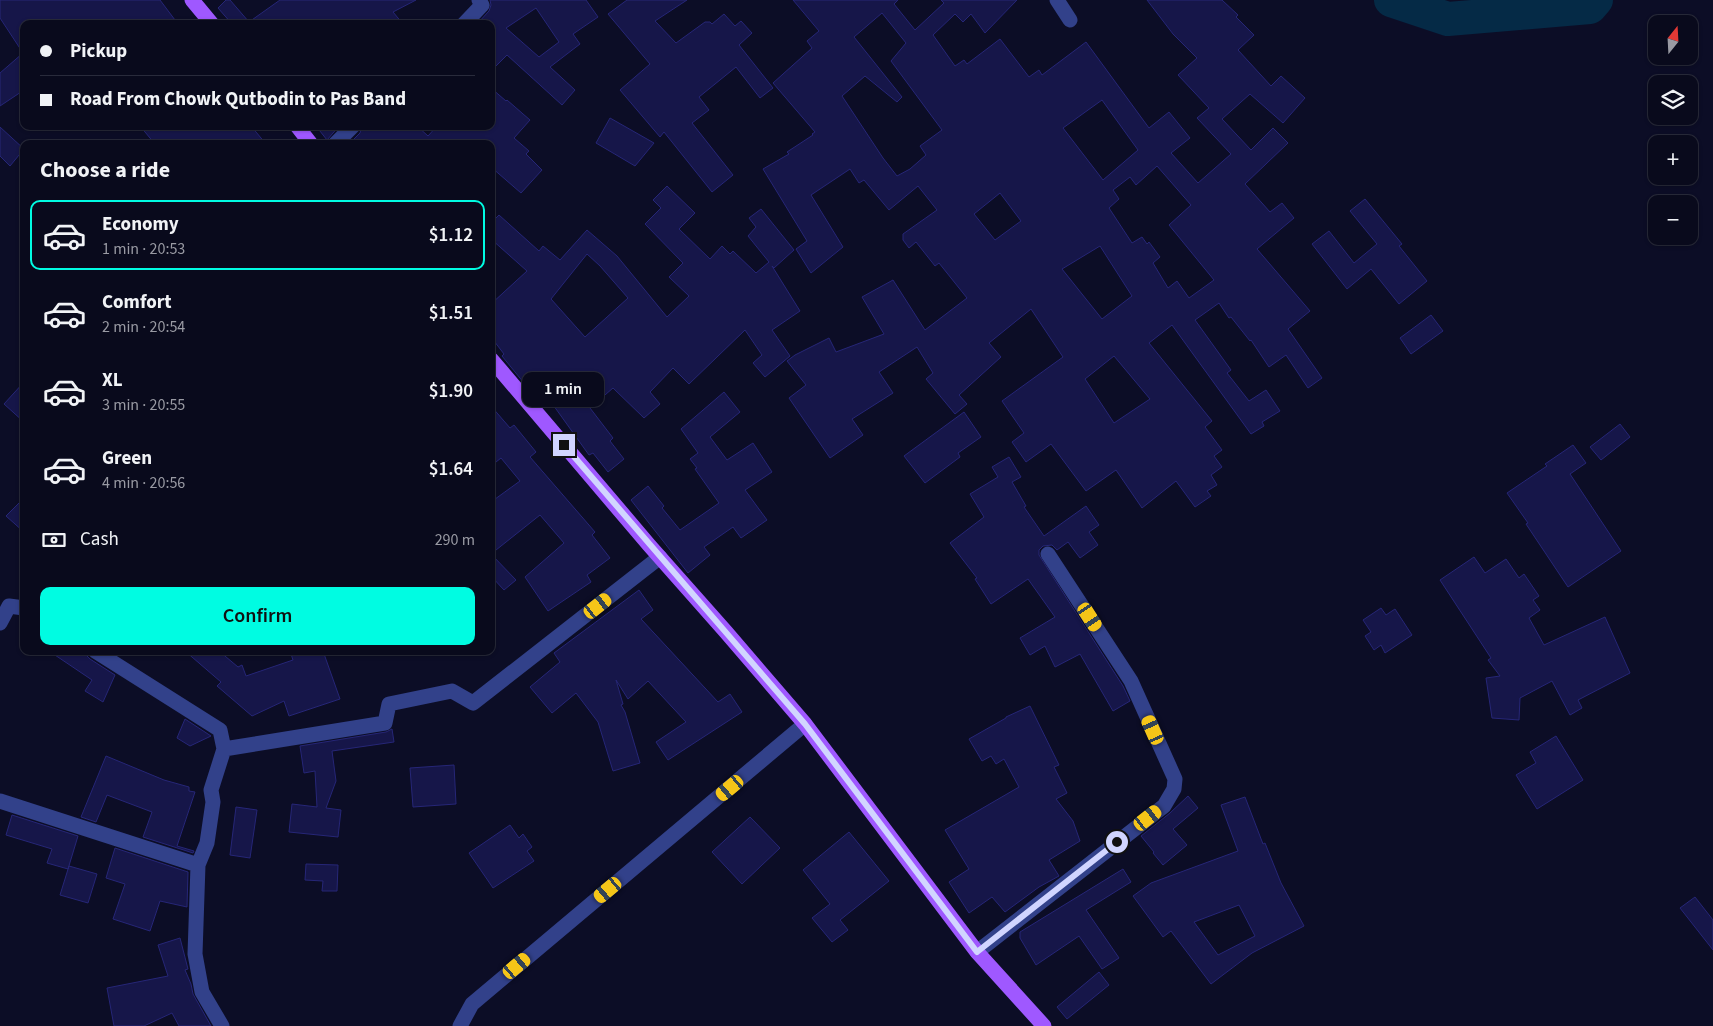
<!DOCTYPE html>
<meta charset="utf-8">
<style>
:root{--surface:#090a1c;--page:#171829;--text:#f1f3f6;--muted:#999aa3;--line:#292b3b;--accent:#00fce2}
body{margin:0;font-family:"Source Sans 3",sans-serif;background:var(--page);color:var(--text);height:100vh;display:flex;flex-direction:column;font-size:19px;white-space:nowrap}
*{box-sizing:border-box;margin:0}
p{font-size:16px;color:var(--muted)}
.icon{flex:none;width:28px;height:28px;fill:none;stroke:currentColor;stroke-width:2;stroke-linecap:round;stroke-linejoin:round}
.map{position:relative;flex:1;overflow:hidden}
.drawer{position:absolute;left:20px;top:140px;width:475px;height:515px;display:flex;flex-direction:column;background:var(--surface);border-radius:10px;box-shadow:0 1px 4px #0004,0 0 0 1px var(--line)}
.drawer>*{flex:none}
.banner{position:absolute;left:20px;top:20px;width:475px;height:110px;border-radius:10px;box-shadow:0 1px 4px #0004,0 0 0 1px var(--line);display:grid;align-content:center;height:110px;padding:0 20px;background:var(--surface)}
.needle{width:32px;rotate:18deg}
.fabs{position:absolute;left:1648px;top:15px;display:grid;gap:10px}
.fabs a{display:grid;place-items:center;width:50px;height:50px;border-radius:10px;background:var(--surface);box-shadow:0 1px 4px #0004,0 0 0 1px var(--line);font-size:25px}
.end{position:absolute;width:22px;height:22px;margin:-11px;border:6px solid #d1d5ff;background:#111;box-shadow:0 0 0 2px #111}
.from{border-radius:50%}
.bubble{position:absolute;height:35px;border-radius:10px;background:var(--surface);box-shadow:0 1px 4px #0004,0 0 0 1px var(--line);font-size:16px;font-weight:600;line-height:35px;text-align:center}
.car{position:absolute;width:15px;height:30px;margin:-15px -8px;border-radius:6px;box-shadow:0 0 4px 1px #0007;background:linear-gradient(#f5c518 24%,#345 0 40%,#f5c518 0 76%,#345 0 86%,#f5c518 0)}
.banner b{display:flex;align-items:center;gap:18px;height:48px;font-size:19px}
.banner b+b{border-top:1px solid var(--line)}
.banner i{width:12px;height:12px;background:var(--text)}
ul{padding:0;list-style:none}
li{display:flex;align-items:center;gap:15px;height:70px;margin:0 10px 8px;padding:0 10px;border:2px solid transparent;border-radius:10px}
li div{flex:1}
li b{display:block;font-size:19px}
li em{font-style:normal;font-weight:600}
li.on{border-color:var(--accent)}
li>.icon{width:45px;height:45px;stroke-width:1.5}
h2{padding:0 20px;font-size:22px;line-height:60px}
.pay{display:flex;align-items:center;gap:12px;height:55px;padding:0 20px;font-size:19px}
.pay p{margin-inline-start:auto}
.cta{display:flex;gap:10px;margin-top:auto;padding:10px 20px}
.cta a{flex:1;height:58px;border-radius:10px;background:var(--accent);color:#111;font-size:20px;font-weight:600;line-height:58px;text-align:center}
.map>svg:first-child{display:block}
</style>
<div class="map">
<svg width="1713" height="1026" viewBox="0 0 1713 1026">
<rect width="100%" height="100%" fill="#0c0d26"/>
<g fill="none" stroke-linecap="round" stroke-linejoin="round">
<path stroke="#052a46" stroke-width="34" d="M1391,0L1448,19L1590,7L1596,0"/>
</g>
<path fill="#161649" stroke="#262677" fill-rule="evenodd" d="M0,0H160L178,24H24V90L0,106V73L23,53L0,18Z
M226,0H230L249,22L280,0H416L393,12L403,24H232L218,8Z
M490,0H586L598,17L573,34L580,44L550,67L575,90L562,105L507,55L491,71V24H477L489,11L491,5ZM536,8L559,42L539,57L506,28Z
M627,0H687L655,21L676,43L705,22H710L712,24L724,14L735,26L741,21L752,33L739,45L773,88L760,98L736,67L699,97L709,110L692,123L733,175L712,192L664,132L660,137L620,90L650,64L608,14Z
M793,0H898L894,4L915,30L944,3L941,0H1017L985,33L971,14L963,22L955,14L933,35L955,66L964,60L967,64L1000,39L1029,77L1039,70L1042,75L1086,42L1149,128L1169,112L1190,138L1171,153L1198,183L1231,154L1197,118L1209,108L1178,75L1197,58L1173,34L1147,0H1222L1238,15L1236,17L1254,35L1238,50L1271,86L1281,76L1305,98L1283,123L1250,94L1222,119L1251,150L1273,128L1288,143L1245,184L1270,212L1282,203L1294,218L1257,249L1310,311L1288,329L1322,378L1308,388L1286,355L1269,367L1251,340L1250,341L1231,317L1229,318L1219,303L1195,320L1231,370L1227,373L1249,401L1266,390L1280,411L1262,422L1264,426L1251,434L1172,325L1149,343L1212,421L1205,427L1222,450L1214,456L1222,467L1211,475L1217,485L1207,491L1211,496L1195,507L1176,481L1142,508L1116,470L1086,491L1051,444L1026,462L1012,442L1024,433L1002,401L1063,357L1031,309L989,343L1001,357L959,395L967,404L955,414L926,379L933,373L917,347L879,372L893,393L852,419L863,435L830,458L789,398L806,385L787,361L795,355L829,338L836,352L884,334L862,297L893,280L925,330L967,298L939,263L935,266L916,242L909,248L903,240V234L937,210L918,186L889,210L864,180L859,183L850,169L811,195L843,247L811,273L796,249L807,241L763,169L789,154L787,152L813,135L812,134L815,132L773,83L812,48L807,41L819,31ZM882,13L906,43L891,61L942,130L920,146L926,155L910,169L897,176L883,158L842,96L865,76L897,102L902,97L854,37ZM1102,100L1138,150L1103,180L1063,128ZM1157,166L1191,205L1169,225L1214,280L1189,298L1177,281L1168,288L1153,263L1160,257L1149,242L1147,244L1142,237L1132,243L1109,208L1119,199L1113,190L1130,177L1136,185ZM1000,193L1021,221L995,240L974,214ZM1100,246L1132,296L1102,319L1062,269ZM1114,356L1150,399L1114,423L1085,379Z
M491,88L506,101L507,100L530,120L514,138L529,151L526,154L542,170L521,193L491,167V144H349L360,133L362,126H417L428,136L437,126H491Z
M610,118L654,143L635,166L596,143Z
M140,126H251L266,144H155Z
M316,126H339L327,140Z
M0,127L24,149L10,166L0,156Z
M667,186L695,213L679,229L710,259L722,246L730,254L733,251L756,273L769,262L748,236L756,227L749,218L761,209L794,250L774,268L772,266L800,311L772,330L790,356L765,377L753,363L762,355L745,330L689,384L673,368L650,392L660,404L644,418L613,388L590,408L613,438L610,441L624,459L608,472L593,453L589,455L541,388L533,394L502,356L504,354L491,337V304L527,271L491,239V223L499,215L539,251L543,246L560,260L587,230L617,256L667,317L689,296L669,277L683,263L645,224L661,208L653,200ZM587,254L600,266L628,298L585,337L551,299Z
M1365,199L1402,244L1399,246L1427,281L1399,304L1371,269L1347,289L1312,244L1329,231L1354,263L1377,244L1350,211Z
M1431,315L1443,331L1411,354L1400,338Z
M24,382V422L4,404Z
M724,392L740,412L710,437L727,460L753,443L772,472L745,490L767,520L741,538L733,527L704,547L710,555L688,573L631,500L648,486L664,506L662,508L680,530L719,503L695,469L697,468L690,459L698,453L681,429Z
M491,406L510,428L514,425L536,452L530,457L595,532L592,535L610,558L587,575L591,582L548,611L525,577L564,543L540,515L491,554L516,580L504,590L491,576V502L520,481L501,458L491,466Z
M964,412L981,437L958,453L960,457L925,483L904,456Z
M1620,424L1630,437L1601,460L1590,447Z
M1573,445L1586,463L1570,474L1621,551L1568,587L1526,524L1528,523L1507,493L1547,466L1545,464Z
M1009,457L1021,477L1012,482L1026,506L1024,507L1044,536L1086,506L1099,525L1089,532L1098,545L1080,558L1068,542L1057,550L1052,545L1043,546L1039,550V555L1123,686L1130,701L1113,711L1080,654L1055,667L1045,646L1030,655L1020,638L1055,617L1028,579L991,604L975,579L977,578L950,543L984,517L970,494L998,477L992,467Z
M24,498V532L6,516Z
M1474,557L1485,573L1506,559L1519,578L1524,574L1539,596L1533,600L1540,610L1529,618L1544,645L1605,617L1630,673L1578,700L1582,708L1570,715L1552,681L1520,698L1519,720L1492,718L1486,678L1500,676L1488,660L1491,658L1440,580Z
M639,590L653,610L641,619L718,702L730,694L742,712L668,760L656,742L686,722L648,681L628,699L616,680L623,704L621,705L625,712L640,763L613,771L598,722L576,693L552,713L530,687L560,662L554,653Z
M1381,608L1386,615L1395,609L1412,635L1385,653L1381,645L1374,650L1365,636L1371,632L1363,620Z
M49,651H82L90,659L115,675L103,702L85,691L92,680Z
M185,651H219L238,667L242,665L246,676L293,660L290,651H323L340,699L289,716L284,701L252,716L217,686L221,682Z
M1030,706L1059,765L1054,767L1067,793L1056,799L1073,821L1080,841L1049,860L1059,876L1039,887L1005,912L992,897L969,913L949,882L969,869L945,830L1019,787L1004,759L996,764L991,756L982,761L969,739L1006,718V717Z
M185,719L211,736L190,746L177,738Z
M392,729L394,742L332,751L336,781L326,808L341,810L338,837L289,832L292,804L317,807L315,771L304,773L300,746L386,732Z
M1556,736L1583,780L1537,809L1516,775L1536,763L1530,752Z
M106,756L164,780L189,787V791L195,792L177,846L194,851L193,853L143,837L152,812L107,795L96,822L81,817Z
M454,765L456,804L413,807L410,768Z
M1188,796L1198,808L1173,829L1187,845L1163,865L1153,853L1154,852L1141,836L1170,813Z
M1245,797L1263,844L1265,843L1281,883L1304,926L1252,953L1211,984L1171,931L1163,937L1133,896L1151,883L1238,851L1221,805ZM1239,905L1255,936L1218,955L1194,922Z
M236,807L257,810L250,858L230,855Z
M12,815L78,836L68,869L47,863L52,849L6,835Z
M750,817L780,848L742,884L712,852Z
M510,825L519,838L523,834L532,847L527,851L534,861L493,888L469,853Z
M849,832L889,881L840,920L848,930L832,942L812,918L830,904L803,870Z
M115,848L188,872L187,907L160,901L150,931L113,919L125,884L106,878Z
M306,864L338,865L337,891H322L323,881L305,880Z
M69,866L97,874L88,903L60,895Z
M1123,869L1131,882L1086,910L1119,958L1102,969L1079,936L1036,965L1020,938V932Z
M1695,897L1713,920V950L1680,908Z
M180,938L188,969L185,970L191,984L193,994L211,1026H179L172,1013L144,1026H114L107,988L168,976L158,945Z
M1099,972L1109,985L1067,1019L1057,1007Z"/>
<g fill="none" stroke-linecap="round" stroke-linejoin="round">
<path stroke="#32418a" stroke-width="15" d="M1057,0L1070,20
M464,24L482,5L479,0
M335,144L353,126
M0,623L9,606L24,608
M95,651L220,730L224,749L211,790L213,802L207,843L198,865L195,954L202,992L222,1026
M224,749L385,723L389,704L452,691L473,703L660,557
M0,801L198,865
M977,952L1164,806L1174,789L1175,779L1131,681L1048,554
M460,1026L472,1004L805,724"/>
<path stroke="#9f58ff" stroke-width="15" d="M192,0L212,24
M297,126L311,144
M491,359L649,545L726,632L805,724L977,952L1044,1026"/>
</g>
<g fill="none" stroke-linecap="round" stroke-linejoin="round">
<path stroke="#d1d5ff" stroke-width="6" d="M564,445L805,724L977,952L1117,842"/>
</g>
</svg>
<div class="fabs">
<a><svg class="needle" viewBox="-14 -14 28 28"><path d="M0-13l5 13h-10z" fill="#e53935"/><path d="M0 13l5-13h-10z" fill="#999aa3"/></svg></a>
<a><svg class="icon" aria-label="layers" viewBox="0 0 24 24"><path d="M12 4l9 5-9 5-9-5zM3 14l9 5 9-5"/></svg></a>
<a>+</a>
<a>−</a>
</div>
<i class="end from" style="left:1117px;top:842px"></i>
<i class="end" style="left:564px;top:445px"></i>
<div class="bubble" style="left:522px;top:372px;width:82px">1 min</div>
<i class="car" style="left:598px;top:606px;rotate:52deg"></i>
<i class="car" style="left:1090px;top:617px;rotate:147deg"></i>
<i class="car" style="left:1153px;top:730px;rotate:336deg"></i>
<i class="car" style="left:730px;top:788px;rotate:230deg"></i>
<i class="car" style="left:1148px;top:818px;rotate:52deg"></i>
<i class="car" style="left:608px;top:890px;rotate:230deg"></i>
<i class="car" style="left:517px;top:966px;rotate:50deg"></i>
<div class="banner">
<b><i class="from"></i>Pickup</b>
<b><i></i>Road From Chowk Qutbodin to Pas Band</b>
</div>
<section class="drawer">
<h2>Choose a ride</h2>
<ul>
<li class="on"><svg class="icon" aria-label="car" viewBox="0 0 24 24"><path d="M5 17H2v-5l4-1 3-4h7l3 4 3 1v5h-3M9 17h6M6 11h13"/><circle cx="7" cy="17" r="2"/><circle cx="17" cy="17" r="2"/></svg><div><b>Economy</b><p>1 min · 20:53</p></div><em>$1.12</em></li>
<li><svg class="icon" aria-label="car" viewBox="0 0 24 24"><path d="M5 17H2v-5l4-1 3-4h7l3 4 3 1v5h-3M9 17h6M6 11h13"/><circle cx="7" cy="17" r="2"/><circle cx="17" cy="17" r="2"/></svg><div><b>Comfort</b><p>2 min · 20:54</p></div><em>$1.51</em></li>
<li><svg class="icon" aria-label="car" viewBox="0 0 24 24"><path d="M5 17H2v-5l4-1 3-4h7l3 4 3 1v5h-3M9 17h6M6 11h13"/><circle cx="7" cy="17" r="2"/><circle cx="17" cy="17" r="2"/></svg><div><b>XL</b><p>3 min · 20:55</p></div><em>$1.90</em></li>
<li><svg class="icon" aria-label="car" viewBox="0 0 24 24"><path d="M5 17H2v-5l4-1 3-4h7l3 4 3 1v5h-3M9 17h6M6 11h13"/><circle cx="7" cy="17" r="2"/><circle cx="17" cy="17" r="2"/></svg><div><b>Green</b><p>4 min · 20:56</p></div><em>$1.64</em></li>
</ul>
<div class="pay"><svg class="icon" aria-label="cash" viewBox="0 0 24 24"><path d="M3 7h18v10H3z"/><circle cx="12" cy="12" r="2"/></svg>Cash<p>290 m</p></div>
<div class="cta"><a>Confirm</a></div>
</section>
</div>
